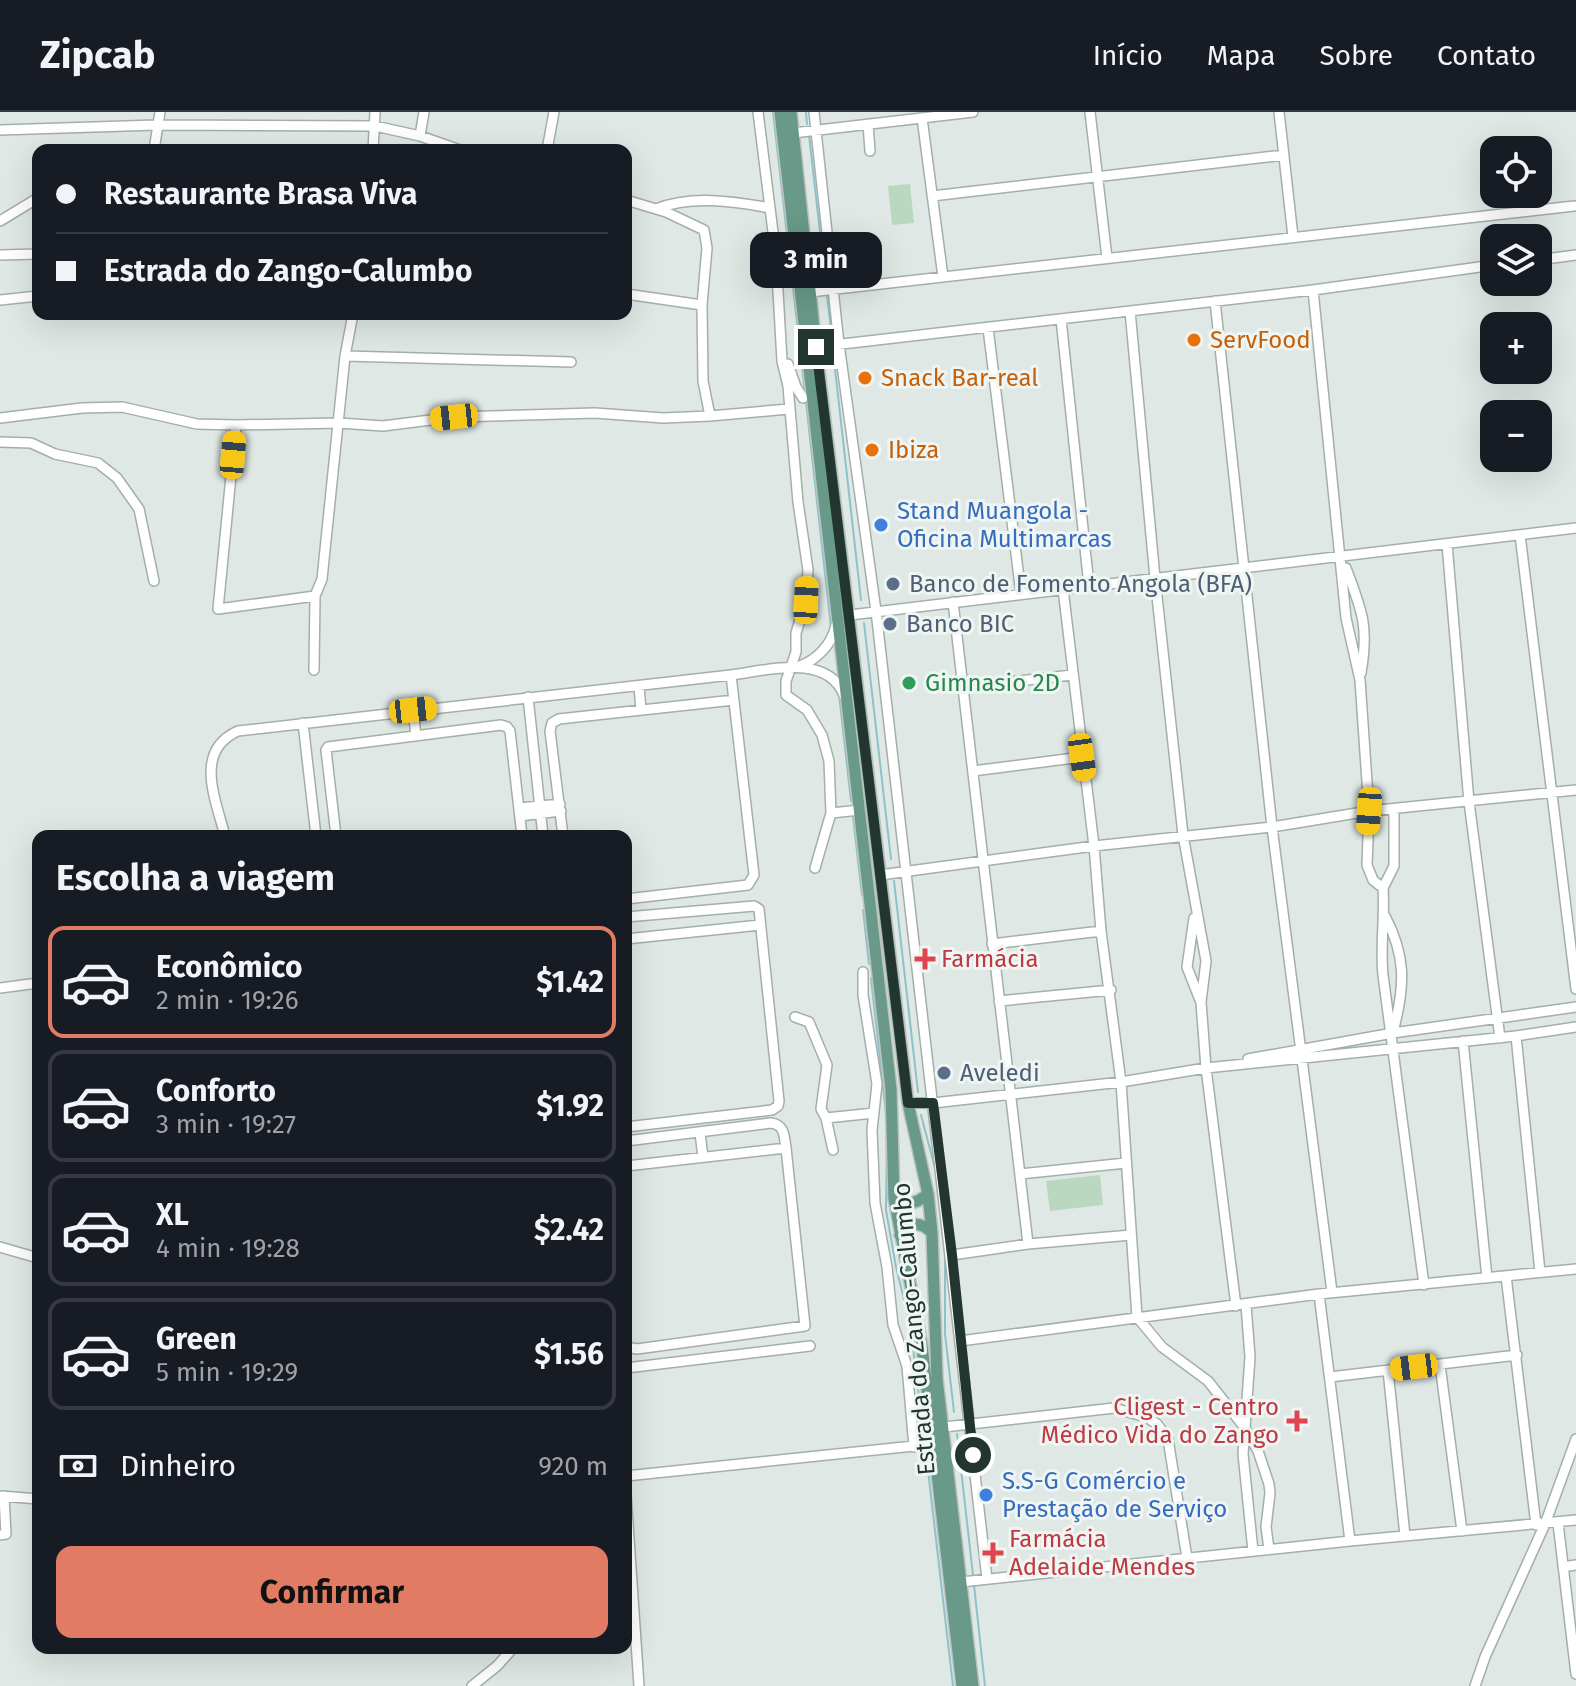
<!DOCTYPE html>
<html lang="pt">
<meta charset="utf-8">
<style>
:root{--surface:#171b24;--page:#242831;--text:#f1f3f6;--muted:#9ea1a6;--line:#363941;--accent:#e17b64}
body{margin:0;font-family:"Fira Sans",sans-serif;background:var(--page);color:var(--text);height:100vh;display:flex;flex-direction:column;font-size:30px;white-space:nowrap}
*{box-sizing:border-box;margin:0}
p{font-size:26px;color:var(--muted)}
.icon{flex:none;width:44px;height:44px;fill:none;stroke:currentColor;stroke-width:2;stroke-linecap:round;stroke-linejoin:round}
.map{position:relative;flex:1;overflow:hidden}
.details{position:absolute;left:32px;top:718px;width:600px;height:824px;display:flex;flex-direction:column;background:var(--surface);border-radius:16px;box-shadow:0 8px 32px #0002}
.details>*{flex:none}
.top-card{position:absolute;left:32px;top:32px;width:600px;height:176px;border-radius:16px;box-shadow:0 8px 32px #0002;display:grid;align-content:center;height:176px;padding:0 24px;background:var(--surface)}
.buttons{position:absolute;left:1480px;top:24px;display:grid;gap:16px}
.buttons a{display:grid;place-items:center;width:72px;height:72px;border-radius:16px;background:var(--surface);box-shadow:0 8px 32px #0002;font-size:40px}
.end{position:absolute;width:36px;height:36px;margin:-18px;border:10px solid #22362f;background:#fff;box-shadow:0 0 0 4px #fff}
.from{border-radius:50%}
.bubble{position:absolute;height:56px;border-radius:16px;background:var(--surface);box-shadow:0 8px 32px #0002;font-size:26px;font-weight:700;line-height:56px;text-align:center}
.car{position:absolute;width:24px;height:48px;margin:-24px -12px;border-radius:10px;box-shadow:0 0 6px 2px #0007;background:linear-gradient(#f5c518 24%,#345 0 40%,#f5c518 0 76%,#345 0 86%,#f5c518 0)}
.top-card b{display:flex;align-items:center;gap:28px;height:76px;font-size:30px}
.top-card b+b{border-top:2px solid var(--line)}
.top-card i{width:20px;height:20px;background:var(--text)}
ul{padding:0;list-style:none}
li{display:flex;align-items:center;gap:24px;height:112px;margin:0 16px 12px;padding:0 8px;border:4px solid var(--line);border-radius:16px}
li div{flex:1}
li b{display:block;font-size:30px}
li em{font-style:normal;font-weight:700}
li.active{border-color:var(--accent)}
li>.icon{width:72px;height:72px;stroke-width:1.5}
h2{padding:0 24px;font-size:36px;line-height:96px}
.pay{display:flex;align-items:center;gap:20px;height:88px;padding:0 24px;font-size:30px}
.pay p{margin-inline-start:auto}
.action{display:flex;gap:16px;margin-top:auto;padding:16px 24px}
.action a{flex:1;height:92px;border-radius:16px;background:var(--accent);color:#111;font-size:32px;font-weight:700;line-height:92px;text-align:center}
header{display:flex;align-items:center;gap:48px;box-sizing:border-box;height:112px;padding:0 40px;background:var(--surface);border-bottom:2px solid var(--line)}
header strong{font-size:38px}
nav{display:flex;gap:44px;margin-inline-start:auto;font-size:28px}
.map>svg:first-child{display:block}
</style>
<header>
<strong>Zipcab</strong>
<nav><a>Início</a><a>Mapa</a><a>Sobre</a><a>Contato</a></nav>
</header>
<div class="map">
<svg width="1576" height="1574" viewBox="0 0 1576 1574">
<rect width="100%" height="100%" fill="#dfe8e4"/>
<path fill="#bad7c0" d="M910,72L914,111L892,113L888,74Z
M1100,1063L1103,1093L1050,1099L1046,1069Z"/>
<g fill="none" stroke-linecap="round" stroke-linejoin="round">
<path stroke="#8dc2c8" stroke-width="2" d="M773,0L805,281
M806,0L807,12
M809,23L826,173
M827,183L831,218
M833,239L861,488
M806,290L831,516
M864,511L891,747
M839,582L851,689
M853,705L862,783
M894,769L918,980
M863,798L869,852
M871,866L887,1011L886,1098L896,1155L910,1211L924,1326
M921,1003L935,1056
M945,1141V1222L954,1300
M957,1322L973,1463
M926,1341L953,1574
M974,1473L985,1574"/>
<g stroke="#a3afaa" stroke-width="12">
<path id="minor" d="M758,0L776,144L782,249L788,274L798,390L808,458L806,488L796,521V540L786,569V583L807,598L822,623L829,649L831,701L815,756
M814,0L839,232L876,499L987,1467
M1090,0L1107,146
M1279,0L1293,125
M922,6L943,165
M868,12L870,39
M0,18L157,13L375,14L420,24L460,38
M793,21L973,0
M420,24L424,0
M154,38L160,0
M373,38L375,0
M547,38L554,0
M932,84L1284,43
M626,88L666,100L704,118L707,136L702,193L703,269L710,304L789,297
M656,97C691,83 733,89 770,96
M0,109L38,86
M0,143L38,142
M1538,148L1576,143
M1313,178L1346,506L1360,568L1369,699L1367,753L1373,768L1383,776C1385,806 1380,834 1383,863L1424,1173
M810,180L1574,94
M626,182L702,193
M0,188L38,184
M1215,189L1272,715L1332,1180
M1130,199L1155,466L1183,723L1206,849L1201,890L1206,956L1236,1194
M1061,207L1089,474
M988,216L1021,482
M816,235L1313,178L1494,153
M345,244L571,250
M788,252L796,275L803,286
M0,306L82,296L122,295L197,312L236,313L339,311L383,314L454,305L595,301L663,306L710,304
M236,313L218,497L315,484L322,467L345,244L353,202
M0,330L31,331L55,342L98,351L117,366L139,397L154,469
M1520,423L1576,877
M1447,432L1469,690L1500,926
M1346,456C1362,499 1369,514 1361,561
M1063,477L1094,734L1101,819L1121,970L1137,1205L1162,1235L1208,1269L1245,1316L1243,1342L1253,1439
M953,490L1028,1132
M850,503L1576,416
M800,554C818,547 832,532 836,513
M314,558L315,484
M731,563C765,559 827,540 844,583
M639,574L641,598
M964,575L1072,563
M528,585L543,724
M413,598L416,624
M303,611L316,724
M973,659L1082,645
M519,696L560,692
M831,701L860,698
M520,704L561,699
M225,724C216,688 193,639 238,619L731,563L754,763L748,773L626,787
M336,724L326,638L328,635L501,613L507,615L510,619L522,724
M563,724L550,619L552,611L559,607L734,588
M880,763L1094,734L1272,715L1369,699L1576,678
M1383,776L1394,754V698
M1385,804C1406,844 1405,873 1394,916
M626,805L754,794L759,797L779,989L778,994L772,998L626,1015
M1194,806L1187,855L1200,888
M626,827L760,813
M992,832L1101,819
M863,860V883L877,972L872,1018L875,1091L887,1155L893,1213L907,1254L914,1335
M0,876L38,871
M999,889L1111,878
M795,905L809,910L827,953L821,997L826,1006L833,1038
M1516,924L1540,1160
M1463,929L1487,1166
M1248,947L1393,921L1576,895
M908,991H933L1121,970L1206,956L1516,924L1576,915
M826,1006L874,1001
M700,1021L703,1045
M626,1029L771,1011C785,1013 784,1024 786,1036
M626,1054L786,1036L805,1214L637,1237L626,1235
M1020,1062L1126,1051
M0,1135L38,1146
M952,1143L1028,1132L1131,1123
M1506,1164L1536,1413
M1319,1182L1350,1429
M1246,1193L1250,1245L1245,1316L1258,1339L1269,1372L1270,1381L1266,1415L1269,1437
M960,1229L1319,1182L1576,1157
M1440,1253L1462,1419
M626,1256L810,1234
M1388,1258L1405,1424
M1330,1265L1517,1243
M944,1315L1114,1296L1146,1305L1157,1312L1168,1327L1187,1446
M626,1364L933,1332
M626,1382L639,1574
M2,1384L38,1387
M1558,1411L1576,1562
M0,1423L6,1422L4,1384
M1563,1455L1576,1453
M961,1470L1350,1429L1576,1408
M472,1574L497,1554L513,1536
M1475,1574L1485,1545L1545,1412L1576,1327"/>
</g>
<g stroke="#bdc3c1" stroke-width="14">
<path id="major" d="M780,0L891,977L894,1086L922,1234L962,1574
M791,0L816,235L908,991L928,1082L932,1121L937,1267L973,1574
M894,1086C908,1094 916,1092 928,1082
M900,1123C909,1109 921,1109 932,1121"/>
</g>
<use href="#minor" stroke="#fff" stroke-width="9"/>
<use href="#major" stroke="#689989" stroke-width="11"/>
</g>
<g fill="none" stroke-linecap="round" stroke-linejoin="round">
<path stroke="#22362f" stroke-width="10" d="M816,235L908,991H933L952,1143L973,1343"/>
</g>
<g fill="#e8710a" stroke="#eff5f2" stroke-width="3">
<circle cx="1194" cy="228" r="8"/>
<circle cx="865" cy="266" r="8"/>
<circle cx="872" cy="338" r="8"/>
</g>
<g fill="#3f7fe0" stroke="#eff5f2" stroke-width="3">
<circle cx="881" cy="413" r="8"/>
<circle cx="986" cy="1383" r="8"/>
</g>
<g fill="#5c6f8a" stroke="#eff5f2" stroke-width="3">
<circle cx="893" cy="472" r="8"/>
<circle cx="890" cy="512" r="8"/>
<circle cx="944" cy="961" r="8"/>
</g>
<circle fill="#2e9e5b" stroke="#eff5f2" stroke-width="3" cx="909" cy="571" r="8"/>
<g fill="#e0444e" stroke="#eff5f2" stroke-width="3">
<path d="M921 835h8v8h8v8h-8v8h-8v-8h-8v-8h8z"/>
<path d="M1293 1297h8v8h8v8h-8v8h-8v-8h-8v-8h8z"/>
<path d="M989 1429h8v8h8v8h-8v8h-8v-8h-8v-8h8z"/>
</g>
<g text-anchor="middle" stroke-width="6" stroke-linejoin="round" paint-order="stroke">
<g font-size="24" fill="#c56008" stroke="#eff5f2" text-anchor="start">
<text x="1210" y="236">ServFood</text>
<text x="881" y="274">Snack Bar-real</text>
<text x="888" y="346">Ibiza</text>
</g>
<g font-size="24" fill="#366cbe" stroke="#eff5f2" text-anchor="start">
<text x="897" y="407">Stand Muangola -<tspan x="897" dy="28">Oficina Multimarcas</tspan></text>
<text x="1002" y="1377">S.S-G Comércio e<tspan x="1002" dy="28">Prestação de Serviço</tspan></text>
</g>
<g font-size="24" fill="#4e5e75" stroke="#eff5f2" text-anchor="start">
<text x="909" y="480">Banco de Fomento Angola (BFA)</text>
<text x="906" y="520">Banco BIC</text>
<text x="960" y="969">Aveledi</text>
</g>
<g font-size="24" fill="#27864d" stroke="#eff5f2" text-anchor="start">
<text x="925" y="579">Gimnasio 2D</text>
</g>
<g font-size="24" fill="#be3a42" stroke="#eff5f2" text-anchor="start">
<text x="941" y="855">Farmácia</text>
<text x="1279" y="1303" text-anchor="end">Cligest - Centro<tspan x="1279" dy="28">Médico Vida do Zango</tspan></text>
<text x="1009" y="1435">Farmácia<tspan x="1009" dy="28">Adelaide Mendes</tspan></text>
</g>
<g font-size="24" fill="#22362f" stroke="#eff5f2">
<text transform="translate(914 1217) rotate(-95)" y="8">Estrada do Zango-Calumbo</text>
</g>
</g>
</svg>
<div class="buttons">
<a><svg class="icon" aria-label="locate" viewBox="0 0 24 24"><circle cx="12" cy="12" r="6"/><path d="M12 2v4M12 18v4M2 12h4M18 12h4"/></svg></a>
<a><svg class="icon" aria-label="layers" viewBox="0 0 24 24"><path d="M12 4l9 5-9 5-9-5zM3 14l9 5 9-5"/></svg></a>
<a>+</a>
<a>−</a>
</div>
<i class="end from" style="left:973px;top:1343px"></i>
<i class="end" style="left:816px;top:235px"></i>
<div class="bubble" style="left:750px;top:120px;width:132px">3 min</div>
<i class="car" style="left:454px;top:305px;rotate:264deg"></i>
<i class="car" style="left:233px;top:343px;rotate:5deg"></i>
<i class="car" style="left:806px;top:488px;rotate:3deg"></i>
<i class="car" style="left:413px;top:598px;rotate:84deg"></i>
<i class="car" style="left:1082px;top:645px;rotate:172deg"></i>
<i class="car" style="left:1369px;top:699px;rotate:184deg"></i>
<i class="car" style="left:1414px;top:1255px;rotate:263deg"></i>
<div class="top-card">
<b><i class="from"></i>Restaurante Brasa Viva</b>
<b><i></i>Estrada do Zango-Calumbo</b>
</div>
<section class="details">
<h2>Escolha a viagem</h2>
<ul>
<li class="active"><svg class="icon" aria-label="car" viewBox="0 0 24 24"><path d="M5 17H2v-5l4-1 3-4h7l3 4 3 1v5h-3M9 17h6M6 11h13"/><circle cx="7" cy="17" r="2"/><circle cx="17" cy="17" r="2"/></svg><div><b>Econômico</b><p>2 min · 19:26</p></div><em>$1.42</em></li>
<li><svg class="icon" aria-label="car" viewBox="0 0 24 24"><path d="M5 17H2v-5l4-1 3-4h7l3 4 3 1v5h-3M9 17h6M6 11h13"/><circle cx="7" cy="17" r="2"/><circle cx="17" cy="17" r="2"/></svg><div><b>Conforto</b><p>3 min · 19:27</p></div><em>$1.92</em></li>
<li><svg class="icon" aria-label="car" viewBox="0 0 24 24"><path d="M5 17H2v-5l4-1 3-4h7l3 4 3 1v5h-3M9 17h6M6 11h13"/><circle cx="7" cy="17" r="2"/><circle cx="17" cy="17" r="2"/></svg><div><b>XL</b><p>4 min · 19:28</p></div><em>$2.42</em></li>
<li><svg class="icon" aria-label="car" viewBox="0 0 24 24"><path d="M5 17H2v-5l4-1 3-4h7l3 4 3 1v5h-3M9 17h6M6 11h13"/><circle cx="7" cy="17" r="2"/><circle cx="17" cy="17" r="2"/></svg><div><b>Green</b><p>5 min · 19:29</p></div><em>$1.56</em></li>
</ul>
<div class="pay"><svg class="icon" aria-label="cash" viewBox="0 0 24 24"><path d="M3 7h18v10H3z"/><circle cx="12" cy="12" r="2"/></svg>Dinheiro<p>920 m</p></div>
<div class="action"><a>Confirmar</a></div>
</section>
</div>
